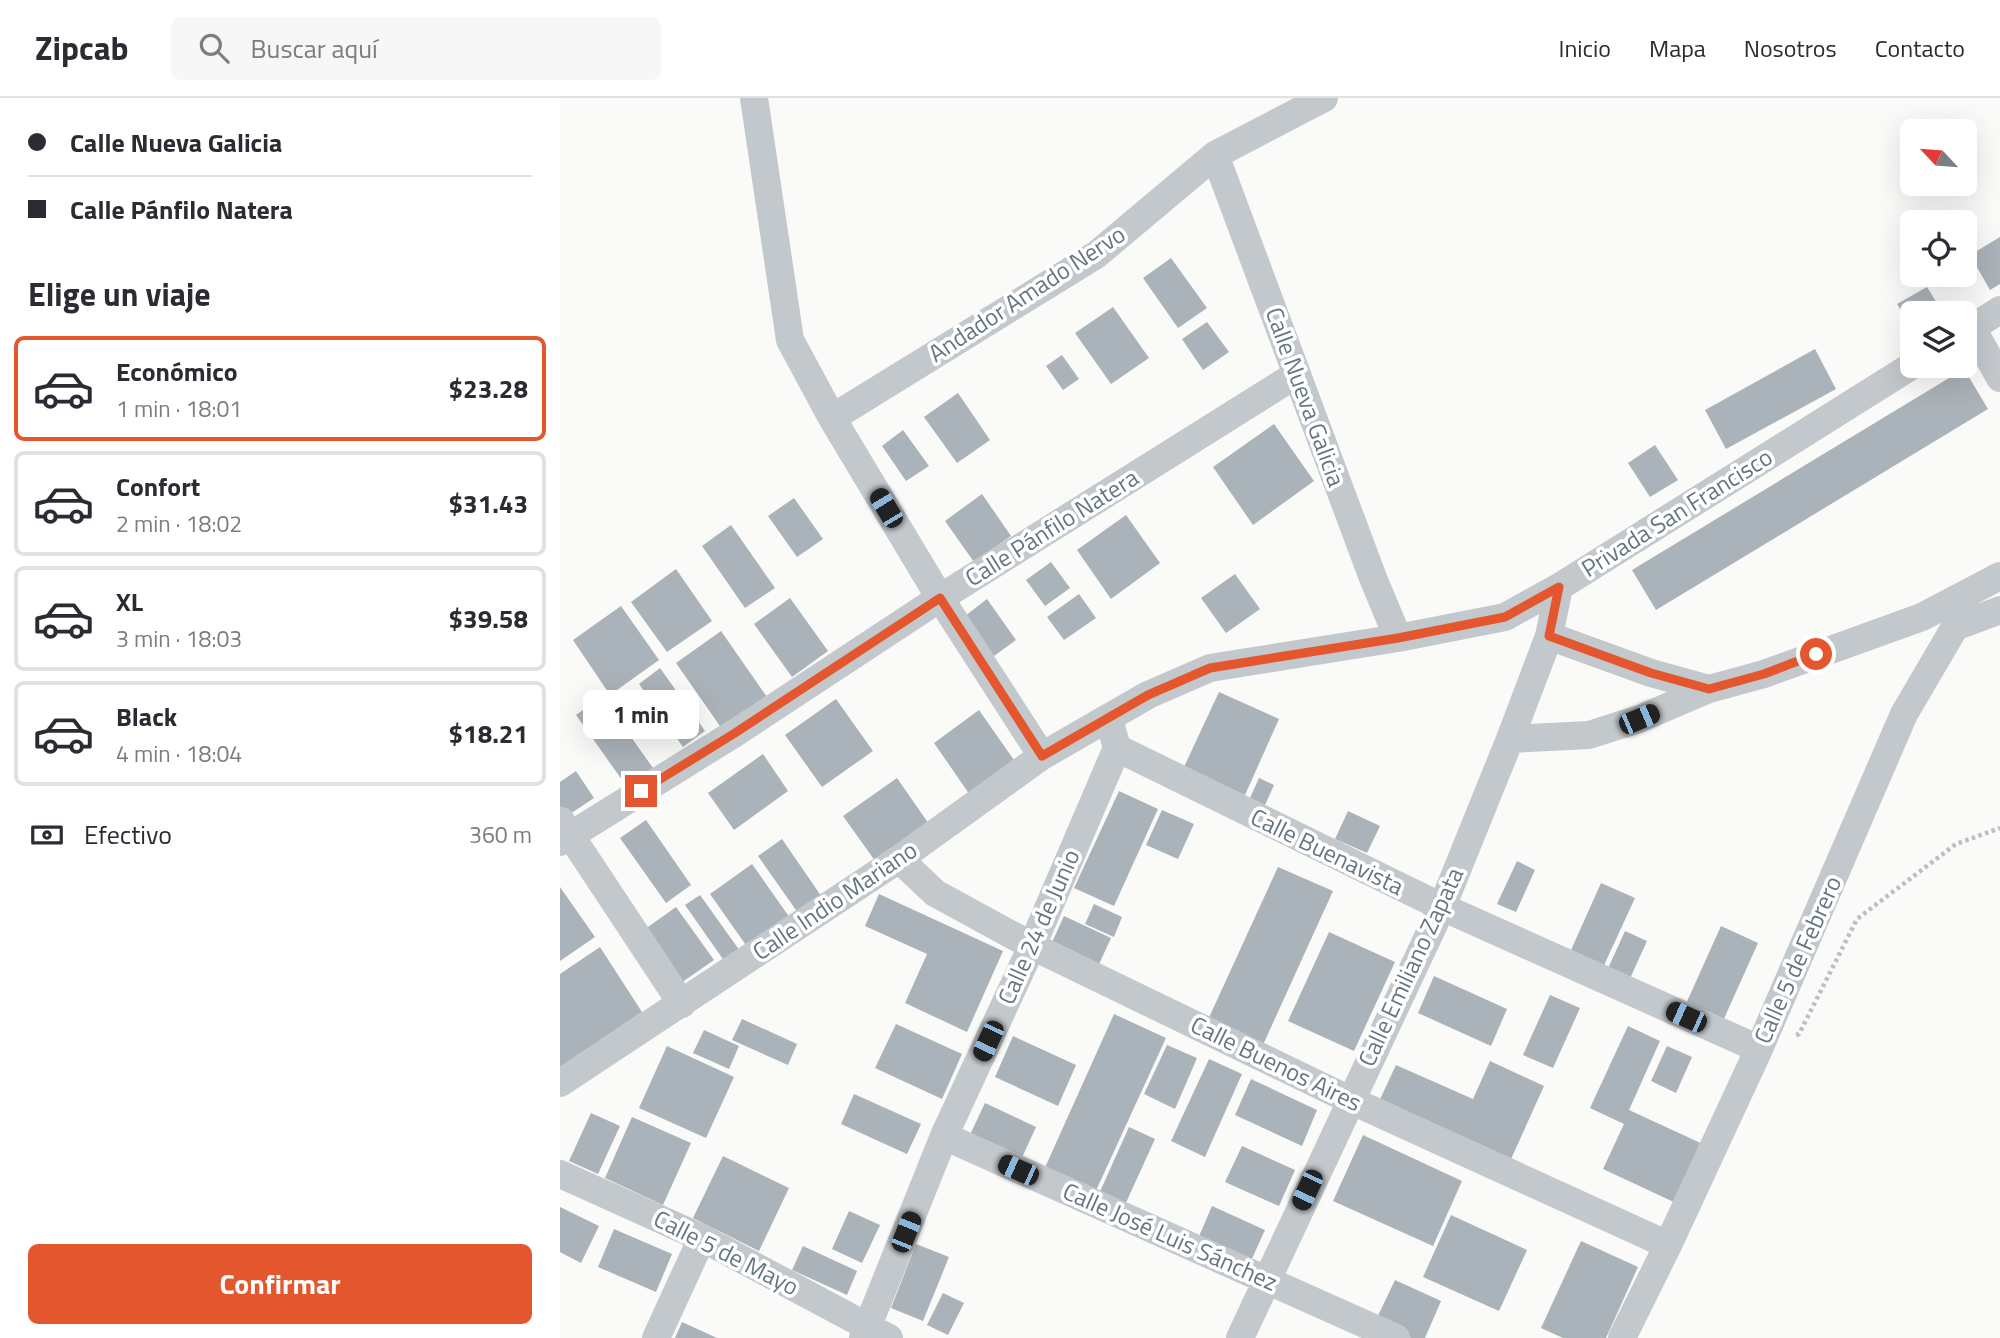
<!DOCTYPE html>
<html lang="es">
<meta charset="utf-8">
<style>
:root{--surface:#fff;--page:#f7f7f7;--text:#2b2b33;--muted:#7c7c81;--line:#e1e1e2;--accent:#e4572e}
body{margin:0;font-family:"Titillium Web",sans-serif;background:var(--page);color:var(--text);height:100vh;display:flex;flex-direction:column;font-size:26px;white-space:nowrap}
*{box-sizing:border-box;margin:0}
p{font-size:23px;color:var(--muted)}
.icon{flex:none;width:38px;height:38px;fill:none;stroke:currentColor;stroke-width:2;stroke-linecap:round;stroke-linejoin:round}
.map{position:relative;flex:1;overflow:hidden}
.drawer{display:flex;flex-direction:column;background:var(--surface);width:560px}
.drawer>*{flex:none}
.hud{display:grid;align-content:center;height:154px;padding:0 28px;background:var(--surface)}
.needle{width:46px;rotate:296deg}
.tools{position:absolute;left:1340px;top:21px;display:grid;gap:14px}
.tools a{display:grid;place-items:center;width:77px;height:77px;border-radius:10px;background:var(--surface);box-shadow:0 7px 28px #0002;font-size:35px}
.end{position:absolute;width:32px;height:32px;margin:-16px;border:9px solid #e4572e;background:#fff;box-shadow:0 0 0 4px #fff}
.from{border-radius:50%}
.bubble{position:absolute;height:49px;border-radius:10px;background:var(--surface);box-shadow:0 7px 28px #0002;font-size:23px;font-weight:700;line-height:49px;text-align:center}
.car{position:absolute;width:21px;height:42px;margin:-21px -10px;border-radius:9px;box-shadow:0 0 5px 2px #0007;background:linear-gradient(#222 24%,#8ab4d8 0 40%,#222 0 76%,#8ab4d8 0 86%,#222 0)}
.hud b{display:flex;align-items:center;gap:24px;height:66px;font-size:26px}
.hud b+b{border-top:2px solid var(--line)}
.hud i{width:18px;height:18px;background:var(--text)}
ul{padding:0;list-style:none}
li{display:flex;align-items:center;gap:21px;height:105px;margin:0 14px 10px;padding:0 14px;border:4px solid var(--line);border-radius:10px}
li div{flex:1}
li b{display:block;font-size:26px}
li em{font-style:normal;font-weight:700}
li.current{border-color:var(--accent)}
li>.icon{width:63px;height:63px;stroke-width:1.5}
h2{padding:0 28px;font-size:32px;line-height:84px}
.pay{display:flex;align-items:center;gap:18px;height:77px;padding:0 28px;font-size:26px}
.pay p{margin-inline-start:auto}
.button{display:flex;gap:14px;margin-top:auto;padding:14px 28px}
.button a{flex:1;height:80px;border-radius:10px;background:var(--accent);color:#fff;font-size:28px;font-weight:700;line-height:80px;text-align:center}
header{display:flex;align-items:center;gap:42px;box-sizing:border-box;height:98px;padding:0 35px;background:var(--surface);border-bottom:2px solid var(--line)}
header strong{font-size:33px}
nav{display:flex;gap:38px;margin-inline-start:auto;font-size:24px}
.search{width:490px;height:63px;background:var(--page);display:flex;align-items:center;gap:18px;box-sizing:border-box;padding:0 24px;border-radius:10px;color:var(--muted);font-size:26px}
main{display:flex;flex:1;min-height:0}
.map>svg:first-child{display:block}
</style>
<header>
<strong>Zipcab</strong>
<div class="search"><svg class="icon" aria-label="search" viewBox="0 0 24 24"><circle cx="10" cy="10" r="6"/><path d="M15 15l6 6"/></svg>Buscar aquí</div>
<nav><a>Inicio</a><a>Mapa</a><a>Nosotros</a><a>Contacto</a></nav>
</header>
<main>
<section class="drawer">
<div class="hud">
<b><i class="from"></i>Calle Nueva Galicia</b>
<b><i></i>Calle Pánfilo Natera</b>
</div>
<h2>Elige un viaje</h2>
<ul>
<li class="current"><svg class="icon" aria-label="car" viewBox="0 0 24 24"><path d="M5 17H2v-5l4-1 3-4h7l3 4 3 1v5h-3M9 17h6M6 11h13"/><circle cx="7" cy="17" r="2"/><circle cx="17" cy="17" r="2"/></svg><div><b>Económico</b><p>1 min · 18:01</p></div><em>$23.28</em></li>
<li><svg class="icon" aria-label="car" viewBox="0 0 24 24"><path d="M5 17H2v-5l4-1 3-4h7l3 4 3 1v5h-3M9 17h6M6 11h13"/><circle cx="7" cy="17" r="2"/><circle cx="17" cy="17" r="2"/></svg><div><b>Confort</b><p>2 min · 18:02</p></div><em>$31.43</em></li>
<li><svg class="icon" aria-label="car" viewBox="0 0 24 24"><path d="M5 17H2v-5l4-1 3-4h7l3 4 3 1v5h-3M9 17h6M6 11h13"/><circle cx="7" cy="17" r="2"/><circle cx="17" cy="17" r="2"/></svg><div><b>XL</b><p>3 min · 18:03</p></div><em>$39.58</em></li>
<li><svg class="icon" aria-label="car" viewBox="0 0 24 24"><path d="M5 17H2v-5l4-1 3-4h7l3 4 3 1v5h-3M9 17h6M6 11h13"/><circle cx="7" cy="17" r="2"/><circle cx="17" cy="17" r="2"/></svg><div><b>Black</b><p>4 min · 18:04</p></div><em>$18.21</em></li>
</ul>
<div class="pay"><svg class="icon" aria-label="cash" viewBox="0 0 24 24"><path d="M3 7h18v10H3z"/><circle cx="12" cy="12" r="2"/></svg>Efectivo<p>360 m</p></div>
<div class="button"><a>Confirmar</a></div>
</section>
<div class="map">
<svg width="1440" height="1240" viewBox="0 0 1440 1240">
<rect width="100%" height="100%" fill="#fafaf8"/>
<path fill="#aab3b9" d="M1440,139V186L1430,192L1410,157Z
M611,160L647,210L618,230L583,180Z
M1367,189L1383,215H1353V232L1337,206Z
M553,209L589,260L551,286L515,235Z
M647,224L669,254L643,272L622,241Z
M1255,251L1276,291L1166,351L1145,312Z
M502,257L519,281L503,292L486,268Z
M1404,271L1428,311L1096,512L1072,472Z
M398,295L430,342L397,365L364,319Z
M714,326L754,383L693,427L653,369Z
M343,332L369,368L346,383L322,348Z
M1095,347L1118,382L1090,399L1068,365Z
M422,396L451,438L414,464L385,423Z
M234,400L263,441L237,459L208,418Z
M566,417L600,465L551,501L517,452Z
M171,427L215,490L185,510L142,448Z
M491,464L510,490L485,508L466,482Z
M116,471L152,523L107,554L71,504Z
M675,476L700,511L666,535L641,500Z
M519,496L536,520L504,542L487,519Z
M230,500L268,553L232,579L194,526Z
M427,501L456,542L434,558L405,518Z
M61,508L99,562L50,597L13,542Z
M161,533L207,599L162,631L116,565Z
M100,570L145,633L123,649L79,586Z
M659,594L719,621L685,697L624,669Z
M42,598L93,670L67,689L16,617Z
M276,601L313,653L262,689L225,637Z
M419,612L456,665L410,697L374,645Z
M203,656L228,693L174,732L148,695Z
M16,673L34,700L7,718L0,708V684Z
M337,680L371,729L318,767L283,718Z
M699,680L714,687L705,707L690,700Z
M559,693L598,711L554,808L514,790Z
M602,712L634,726L618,761L586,747Z
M788,713L820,728L807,755L775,741Z
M86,722L131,787L106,805L60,740Z
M222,741L266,805L243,822L198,758Z
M957,763L975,772L956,814L937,806Z
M192,766L230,820L188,850L150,796Z
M718,769L773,793L702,949L647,924Z
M1041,785L1075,800L1040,876L1007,861Z
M0,789L35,839L0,863Z
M319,796L443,853L407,934L345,905L367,856L305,828Z
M140,797L180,853L165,864L125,807Z
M534,806L562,819L554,839L525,826Z
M116,809L154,862L118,887L81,834Z
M504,818L551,840L535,875L488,853Z
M1161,828L1198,845L1162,925L1125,908Z
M1065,833L1087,843L1067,887L1045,877Z
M769,834L835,864L794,953L728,923Z
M40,849L82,914L0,969V876Z
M874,878L947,911L931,948L858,915Z
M990,897L1020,910L993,970L963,957Z
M554,916L606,940L534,1097L483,1074Z
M182,921L237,946L228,967L172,942Z
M336,926L402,956L382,1001L315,970Z
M1068,928L1100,943L1069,1012L1147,1048L1120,1107L1043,1071L1064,1026L1030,1010Z
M144,932L179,948L169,971L133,955Z
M453,938L516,967L498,1008L435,979Z
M607,947L637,960L615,1011L584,996Z
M107,948L174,979L146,1040L79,1010Z
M1107,948L1132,959L1116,995L1091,983Z
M649,961L682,976L645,1059L611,1043Z
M930,963L984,988L947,1070L816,1010L836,967L913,1001Z
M691,981L757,1012L742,1048L675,1017Z
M294,996L361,1026L347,1056L281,1026Z
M425,1005L476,1029L460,1064L408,1041Z
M31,1015L60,1028L38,1076L9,1063Z
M72,1019L131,1045L103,1107L45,1080Z
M569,1029L595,1041L564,1109L538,1098Z
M803,1037L902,1083L873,1148L773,1103Z
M682,1048L735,1072L719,1108L665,1084Z
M163,1058L229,1090L199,1153L133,1120Z
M652,1108L705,1132L689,1167L637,1143Z
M0,1109L39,1128L21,1165L0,1154Z
M289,1113L320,1127L302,1165L272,1151Z
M891,1117L967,1152L939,1213L863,1179Z
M54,1131L112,1156L96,1194L38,1169Z
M1021,1143L1078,1169L1046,1240H1003L981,1230Z
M356,1146L389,1159L363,1223L331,1210Z
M243,1148L297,1173L287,1197L232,1172Z
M835,1182L881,1203L865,1240H851L815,1224Z
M383,1195L404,1205L388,1237L367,1227Z
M122,1224L157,1240H115Z"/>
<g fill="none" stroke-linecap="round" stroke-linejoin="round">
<path stroke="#bbbfc2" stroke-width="4.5" stroke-dasharray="3.5 3.5" stroke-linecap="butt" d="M1236,937L1239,936L1297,821L1396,746L1440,730"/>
<path stroke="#c3c8cc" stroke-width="28" d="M194,0L230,242L272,320L380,500L482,658
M655,57L813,480L838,540
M1412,230L1440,280
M1405,234L1440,212
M272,320L536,157L655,57L764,0
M989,538L1091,575L1149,591
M549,621L557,650L882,809L1199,951
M950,641L1029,637L1079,621L1149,591L1204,576L1362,519L1440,478
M1,723L122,906
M0,744L175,635L380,500L737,276
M339,761L375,795L472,848L790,1002L1108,1147
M0,985L339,761L482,658L588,597L650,570L838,540L945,519L999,489L1353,267
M384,1038L836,1240
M0,1076L142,1140L329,1240
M96,1240L142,1140
M303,1240L384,1038L472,848L557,650
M680,1240L882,809L950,641L989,538L999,489
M1062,1240L1108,1147L1199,951L1344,616L1395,529L1440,512"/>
</g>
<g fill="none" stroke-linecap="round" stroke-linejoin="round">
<path stroke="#e4572e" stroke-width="9" d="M81,693L175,635L380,500L482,658L588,597L650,570L838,540L945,519L999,489L989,538L1091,575L1149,591L1204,576L1256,556"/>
</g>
<g text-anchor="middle" stroke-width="7" stroke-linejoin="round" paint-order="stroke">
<g font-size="24" fill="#657683" stroke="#fff">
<text transform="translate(467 196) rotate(-33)" y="8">Andador Amado Nervo</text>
<text transform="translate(745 299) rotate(70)" y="8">Calle Nueva Galicia</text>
<text transform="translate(1117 415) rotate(-32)" y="8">Privada San Francisco</text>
<text transform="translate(492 430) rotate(-32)" y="8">Calle Pánfilo Natera</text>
<text transform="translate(767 754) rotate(26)" y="8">Calle Buenavista</text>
<text transform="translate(275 803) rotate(-34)" y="8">Calle Indio Mariano</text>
<text transform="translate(479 829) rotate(-66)" y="8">Calle 24 de Junio</text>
<text transform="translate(1238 862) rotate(-66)" y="8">Calle 5 de Febrero</text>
<text transform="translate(851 869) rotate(-65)" y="8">Calle Emiliano Zapata</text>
<text transform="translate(716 966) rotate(26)" y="8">Calle Buenos Aires</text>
<text transform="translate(610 1139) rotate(24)" y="8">Calle José Luis Sánchez</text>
<text transform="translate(166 1155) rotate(27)" y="8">Calle 5 de Mayo</text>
</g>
</g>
</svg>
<div class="tools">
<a><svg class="needle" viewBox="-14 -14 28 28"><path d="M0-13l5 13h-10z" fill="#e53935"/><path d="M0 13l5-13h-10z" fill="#7c7c81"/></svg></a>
<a><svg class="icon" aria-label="locate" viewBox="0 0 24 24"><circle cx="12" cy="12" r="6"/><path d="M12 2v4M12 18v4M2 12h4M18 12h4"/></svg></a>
<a><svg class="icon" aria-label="layers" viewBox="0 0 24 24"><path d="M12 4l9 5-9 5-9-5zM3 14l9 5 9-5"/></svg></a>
</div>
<i class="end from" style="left:1256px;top:556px"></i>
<i class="end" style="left:81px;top:693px"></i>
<div class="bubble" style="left:23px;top:592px;width:116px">1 min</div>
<i class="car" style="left:326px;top:410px;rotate:329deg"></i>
<i class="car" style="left:1079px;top:621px;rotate:67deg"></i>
<i class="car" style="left:1126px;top:919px;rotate:294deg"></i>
<i class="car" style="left:428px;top:943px;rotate:205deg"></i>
<i class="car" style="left:458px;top:1072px;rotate:294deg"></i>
<i class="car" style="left:747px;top:1092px;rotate:205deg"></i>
<i class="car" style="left:346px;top:1134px;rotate:22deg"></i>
</div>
</main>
